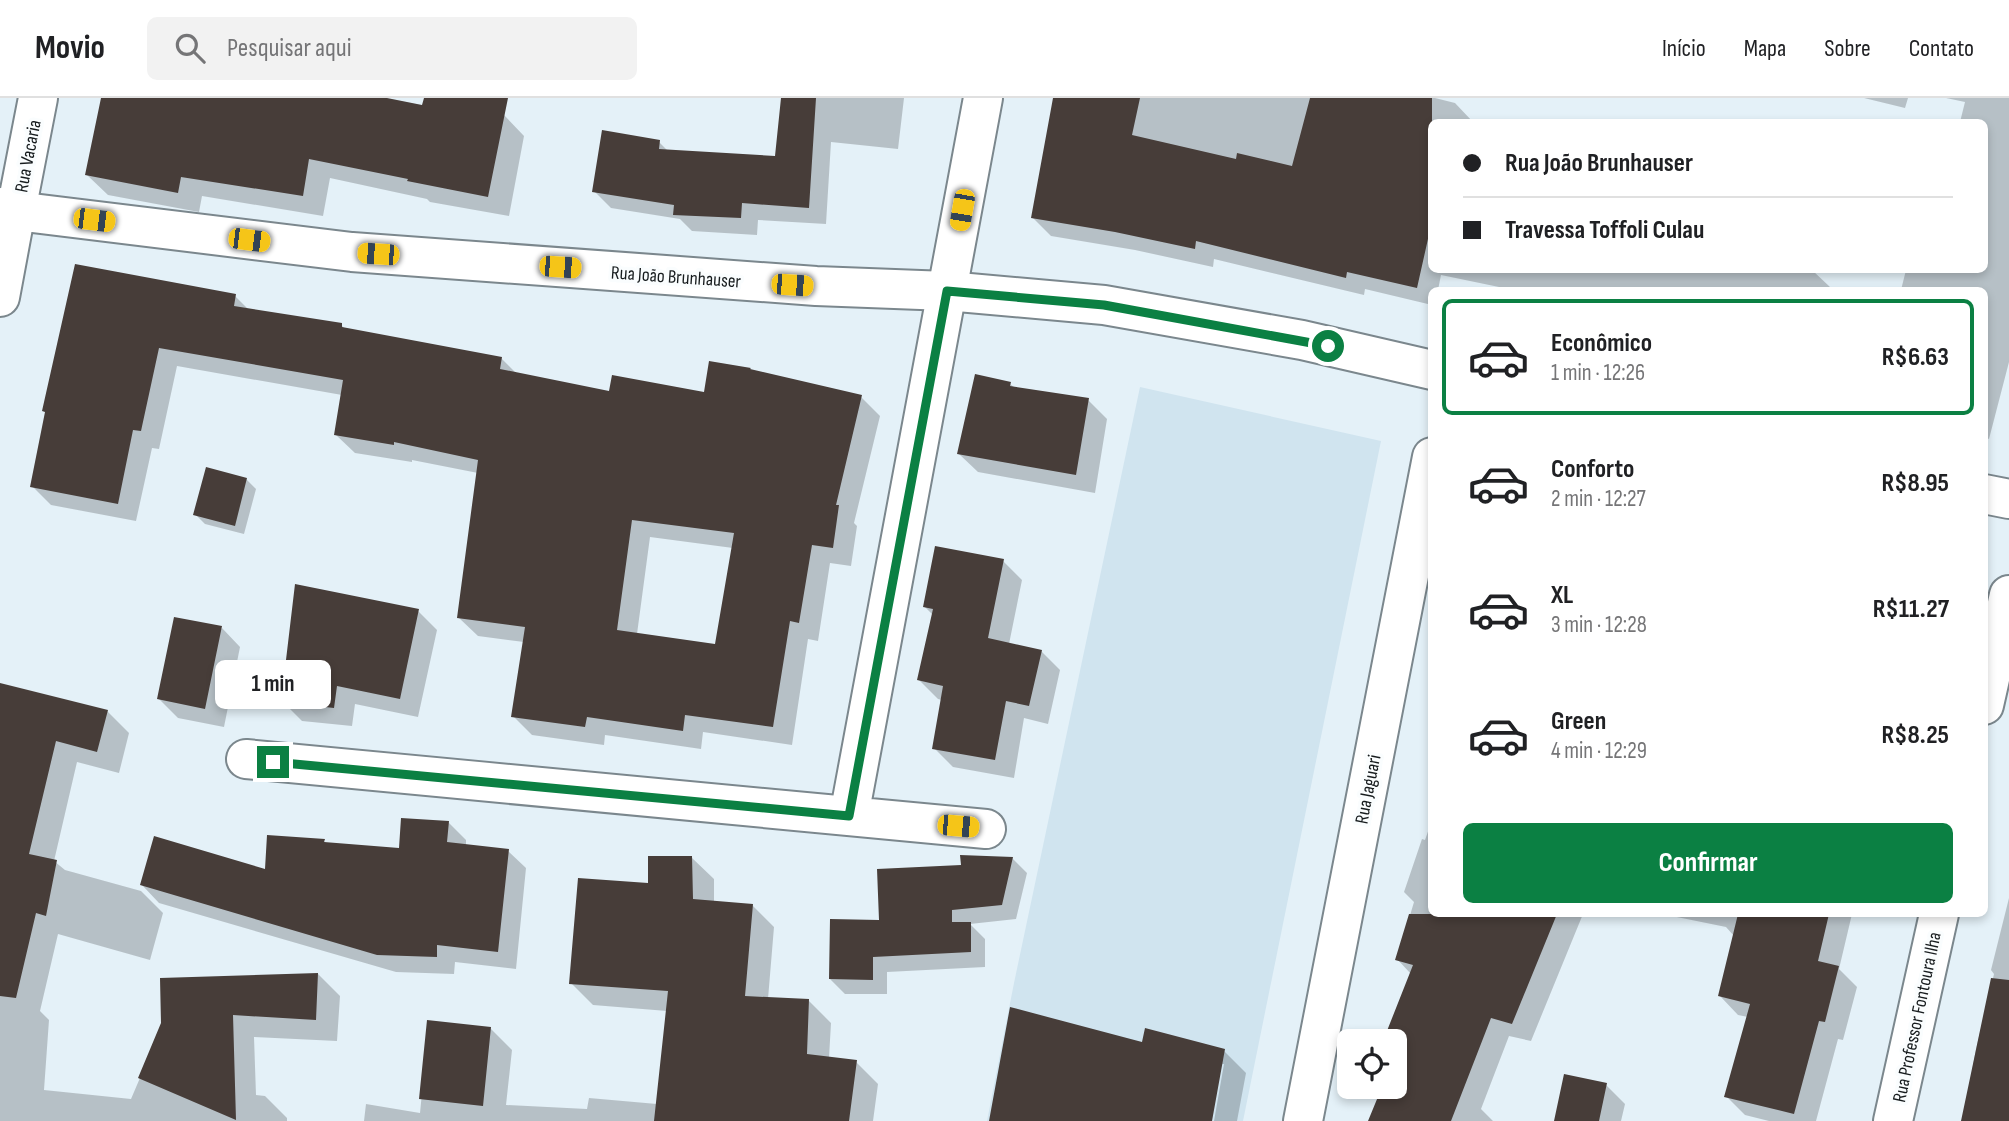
<!DOCTYPE html>
<html lang="pt">
<meta charset="utf-8">
<style>
:root{--surface:#fff;--page:#f2f2f2;--text:#202124;--muted:#757577;--line:#e0e0e0;--accent:#0b8043}
body{margin:0;font-family:"Sofia Sans Condensed",sans-serif;background:var(--page);color:var(--text);height:100vh;display:flex;flex-direction:column;font-size:26px;white-space:nowrap}
*{box-sizing:border-box;margin:0}
p{font-size:23px;color:var(--muted)}
.icon{flex:none;width:38px;height:38px;fill:none;stroke:currentColor;stroke-width:2;stroke-linecap:round;stroke-linejoin:round}
.map{position:relative;flex:1;overflow:hidden}
.drawer{position:absolute;left:1428px;top:189px;width:560px;height:630px;display:flex;flex-direction:column;background:var(--surface);border-radius:10px;box-shadow:0 4px 10px #0003}
.drawer>*{flex:none}
.banner{position:absolute;left:1428px;top:21px;width:560px;height:154px;border-radius:10px;box-shadow:0 4px 10px #0003;display:grid;align-content:center;height:154px;padding:0 35px;background:var(--surface)}
.controls{position:absolute;left:1337px;top:931px;display:grid;gap:14px}
.controls a{display:grid;place-items:center;width:70px;height:70px;border-radius:10px;background:var(--surface);box-shadow:0 4px 10px #0003;font-size:35px}
.end{position:absolute;width:32px;height:32px;margin:-16px;border:9px solid #0b8043;background:#fff;box-shadow:0 0 0 4px #fff}
.from{border-radius:50%}
.bubble{position:absolute;height:49px;border-radius:10px;background:var(--surface);box-shadow:0 4px 10px #0003;font-size:23px;font-weight:700;line-height:49px;text-align:center}
.car{position:absolute;width:21px;height:42px;margin:-21px -10px;border-radius:9px;box-shadow:0 0 5px 2px #0007;background:linear-gradient(#f5c518 24%,#345 0 40%,#f5c518 0 76%,#345 0 86%,#f5c518 0)}
.banner b{display:flex;align-items:center;gap:24px;height:66px;font-size:26px}
.banner b+b{border-top:2px solid var(--line)}
.banner i{width:18px;height:18px;background:var(--text)}
ul{padding:12px 0 0;list-style:none}
li{display:flex;align-items:center;gap:21px;height:116px;margin:0 14px 10px;padding:0 21px;border:4px solid transparent;border-radius:10px}
li div{flex:1}
li b{display:block;font-size:26px}
li em{font-style:normal;font-weight:700}
li.selected{border-color:var(--accent)}
li>.icon{width:63px;height:63px;stroke-width:1.5}
.cta{display:flex;gap:14px;margin-top:auto;padding:14px 35px}
.cta a{flex:1;height:80px;border-radius:10px;background:var(--accent);color:#fff;font-size:28px;font-weight:700;line-height:80px;text-align:center}
header{display:flex;align-items:center;gap:42px;box-sizing:border-box;height:98px;padding:0 35px;background:var(--surface);border-bottom:2px solid var(--line)}
header strong{font-size:33px}
nav{display:flex;gap:38px;margin-inline-start:auto;font-size:24px}
.search{width:490px;height:63px;background:var(--page);display:flex;align-items:center;gap:18px;box-sizing:border-box;padding:0 24px;border-radius:10px;color:var(--muted);font-size:26px}
.map>svg:first-child{display:block}
</style>
<header>
<strong>Movio</strong>
<div class="search"><svg class="icon" aria-label="search" viewBox="0 0 24 24"><circle cx="10" cy="10" r="6"/><path d="M15 15l6 6"/></svg>Pesquisar aqui</div>
<nav><a>Início</a><a>Mapa</a><a>Sobre</a><a>Contato</a></nav>
</header>
<div class="map">
<svg width="2009" height="1023" viewBox="0 0 2009 1023">
<rect width="100%" height="100%" fill="#e4f1f8"/>
<path fill="#d0e4ef" d="M1140,289L1381,343L1243,1023H987L1014,885Z"/>
<path fill="#0003" fill-rule="evenodd" d="M135,0H378L423,10L504,17L524,38L509,118L430,104L427,101L330,80L323,118L202,98L199,114L108,97L87,77Z
M783,0H904L898,51L831,44L826,126L758,122L757,137L692,133L680,121L611,110L594,93L659,44L669,54L776,60Z
M1062,0H1435L1455,5L1473,24H1432V172H1812L1830,189L1829,192H1498L1499,189L1441,177L1438,192H1432V207L1365,191L1364,197L1214,161L1213,169L1135,152L1051,138L1033,120Z
M1864,0H1908L1905,10Z
M1946,0H2009V264L1989,341L1984,339V192H1901L1906,172H1984V24H1960L1965,4Z
M235,198L249,212L341,227L346,232L501,260L518,277L610,295L861,299L880,318L854,425L857,428L851,468L830,465L818,543L808,541L792,647L703,634L701,651L605,637L604,647L532,637L513,618L524,544L478,538L459,520L478,375L412,362V364L355,355L336,337L342,297L177,268L159,351L152,350L136,423L51,407L32,388L46,315ZM650,439L733,450L716,548L637,536Z
M1010,286L1015,290L1088,302L1107,321L1095,395L978,374L959,356Z
M246,381L256,391L244,436L205,426L195,416Z
M1003,463L1022,482L1009,546L1041,553L1060,572L1048,626L1024,620L1014,680L953,669L934,650L942,602L938,601L919,582L934,518L925,509Z
M418,513L437,532L418,619L355,606L352,628L302,623L283,604Z
M222,530L240,549L224,629L178,620L159,601Z
M0,587L107,613L129,635L119,675L77,664L54,763L65,772L141,793L163,815L150,862L58,836L40,913L49,922L44,992L131,1001L163,926L318,876L340,898L337,943L254,939L256,997L265,998L287,1020V1023H0Z
M1432,722V816H1583L1531,943L1509,938L1481,1011L1493,1023H1370L1384,989H1395V943H1385L1411,876L1397,861L1414,804L1404,794L1422,741L1425,742Z
M448,724L466,742V748L508,753L526,770L516,871L455,864L454,876L396,874L159,805L142,787L267,773L324,743L327,746L401,752Z
M691,759L714,781V805L752,807L774,829L768,901L809,903L831,925L829,960L856,964L878,986L873,1023H364L366,1006L420,1015L429,924L490,930L512,952L506,1007L587,1011L589,1000L657,1006L667,913L593,907L571,885L650,787Z
M1012,760L1027,775L1016,821L970,826L985,841V869L887,874V896H845L830,881L881,824L963,769Z
M2009,800V1023H1963L1976,951L1994,876L1991,872Z
M1662,816H1852L1839,871L1857,889L1843,942L1838,941L1816,1023H1769L1745,1017L1726,998L1748,919L1738,917L1720,898L1734,838L1726,829Z
M1144,946L1224,953L1246,975L1237,1023H1214L1224,966H1220L1210,1023H991Z
M1606,987L1625,1006L1621,1023H1556Z"/>
<path fill="#473d39" fill-rule="evenodd" d="M101,0H387L422,7L424,0H508L488,99L407,83L408,81L309,61L303,98L181,79L178,95L85,77Z
M781,0H816L809,110L742,105L741,120L673,117L674,107L592,94L602,32L660,42L659,51L775,58Z
M1053,0H1140L1132,37L1236,61L1237,55L1292,68L1310,0H1432V123L1417,190L1347,174L1346,180L1196,143L1195,151L1115,134L1031,120Z
M75,166L236,196L234,208L342,225V229L502,259L500,271L609,293L612,277L704,294L709,263L751,270L750,271L862,297L836,407H839L833,450L812,447L799,525L790,523L773,629L685,617L683,633L587,619L585,629L511,619L525,529L457,520L478,362L394,344V347L334,337L343,282L159,250L141,333L133,332L118,406L30,389L45,314L42,313ZM632,422L734,435L715,546L617,532Z
M975,276L1011,284L1010,288L1089,300L1076,377L957,356Z
M206,369L247,380L235,428L193,417Z
M935,448L1004,461L988,540L1042,552L1029,608L1006,603L995,662L932,651L943,588L917,582L933,511L923,509Z
M295,486L419,511L400,601L337,588L334,610L281,604Z
M174,519L222,528L205,611L157,601Z
M0,585L108,612L97,654L56,643L29,756L57,762L46,818L36,815L16,900L0,898Z
M401,720L449,723L447,744L509,751L498,854L437,847V859L377,857L140,787L154,738L265,771L267,737L325,741L324,744L399,750Z
M960,757L1013,759L1002,807L952,812V824H971V854L873,859V882L829,881L830,821L879,822L877,771L961,767Z
M648,758H692L693,801L753,806L745,898L809,901L807,956L857,962L849,1023H654L668,893L569,886L578,780L648,785Z
M1409,816H1557L1512,926L1491,920L1451,1023H1368L1382,989H1395V958L1401,943H1383L1413,867L1395,862Z
M1738,816H1829L1818,863L1839,868L1825,924L1819,923L1794,1016L1724,999L1750,906L1718,898Z
M318,875L316,922L233,917L236,1022L138,980L161,925L160,880Z
M1991,880L2009,882V1023H1961Z
M1010,909L1142,944L1145,930L1225,951L1212,1023H989Z
M427,922L491,929L483,1008L419,1001Z
M1564,976L1607,985L1599,1023H1554Z"/>
<g fill="none" stroke-linecap="round" stroke-linejoin="round">
<g stroke="#7b878d" stroke-width="42">
<path id="street" d="M0,109L16,113L38,0
M246,661L986,731
M849,718L983,0
M1303,1023L1432,359"/>
</g>
<g stroke="#7b878d" stroke-width="42">
<path id="secondary" d="M0,199L16,113L352,154L816,188L947,193L1104,207L1302,242L1432,272
M1984,396L2009,401
M1984,607L2009,497
M1893,1023L1939,816"/>
</g>
<use href="#street" stroke="#fff" stroke-width="38"/>
<use href="#secondary" stroke="#fff" stroke-width="38"/>
</g>
<g fill="none" stroke-linecap="round" stroke-linejoin="round">
<path stroke="#0b8043" stroke-width="9" d="M273,664L849,718L947,193L1104,207L1328,248"/>
</g>
<g text-anchor="middle" stroke-width="7" stroke-linejoin="round" paint-order="stroke">
<g font-size="19" fill="#171c1e" stroke="#fafdfe">
<text transform="translate(27 58) rotate(-79)" y="7">Rua Vacaria</text>
<text transform="translate(676 178) rotate(4)" y="7">Rua João Brunhauser</text>
<text transform="translate(1367 691) rotate(-79)" y="7">Rua Jaguari</text>
<text transform="translate(1916 919) rotate(-78)" y="7">Rua Professor Fontoura Ilha</text>
</g>
</g>
</svg>
<div class="controls">
<a><svg class="icon" aria-label="locate" viewBox="0 0 24 24"><circle cx="12" cy="12" r="6"/><path d="M12 2v4M12 18v4M2 12h4M18 12h4"/></svg></a>
</div>
<i class="end from" style="left:1328px;top:248px"></i>
<i class="end" style="left:273px;top:664px"></i>
<div class="bubble" style="left:215px;top:562px;width:116px">1 min</div>
<i class="car" style="left:962px;top:112px;rotate:190deg"></i>
<i class="car" style="left:94px;top:122px;rotate:97deg"></i>
<i class="car" style="left:249px;top:142px;rotate:97deg"></i>
<i class="car" style="left:378px;top:156px;rotate:274deg"></i>
<i class="car" style="left:560px;top:169px;rotate:94deg"></i>
<i class="car" style="left:792px;top:187px;rotate:94deg"></i>
<i class="car" style="left:958px;top:728px;rotate:95deg"></i>
<div class="banner">
<b><i class="from"></i>Rua João Brunhauser</b>
<b><i></i>Travessa Toffoli Culau</b>
</div>
<section class="drawer">
<ul>
<li class="selected"><svg class="icon" aria-label="car" viewBox="0 0 24 24"><path d="M5 17H2v-5l4-1 3-4h7l3 4 3 1v5h-3M9 17h6M6 11h13"/><circle cx="7" cy="17" r="2"/><circle cx="17" cy="17" r="2"/></svg><div><b>Econômico</b><p>1 min · 12:26</p></div><em>R$6.63</em></li>
<li><svg class="icon" aria-label="car" viewBox="0 0 24 24"><path d="M5 17H2v-5l4-1 3-4h7l3 4 3 1v5h-3M9 17h6M6 11h13"/><circle cx="7" cy="17" r="2"/><circle cx="17" cy="17" r="2"/></svg><div><b>Conforto</b><p>2 min · 12:27</p></div><em>R$8.95</em></li>
<li><svg class="icon" aria-label="car" viewBox="0 0 24 24"><path d="M5 17H2v-5l4-1 3-4h7l3 4 3 1v5h-3M9 17h6M6 11h13"/><circle cx="7" cy="17" r="2"/><circle cx="17" cy="17" r="2"/></svg><div><b>XL</b><p>3 min · 12:28</p></div><em>R$11.27</em></li>
<li><svg class="icon" aria-label="car" viewBox="0 0 24 24"><path d="M5 17H2v-5l4-1 3-4h7l3 4 3 1v5h-3M9 17h6M6 11h13"/><circle cx="7" cy="17" r="2"/><circle cx="17" cy="17" r="2"/></svg><div><b>Green</b><p>4 min · 12:29</p></div><em>R$8.25</em></li>
</ul>
<div class="cta"><a>Confirmar</a></div>
</section>
</div>
